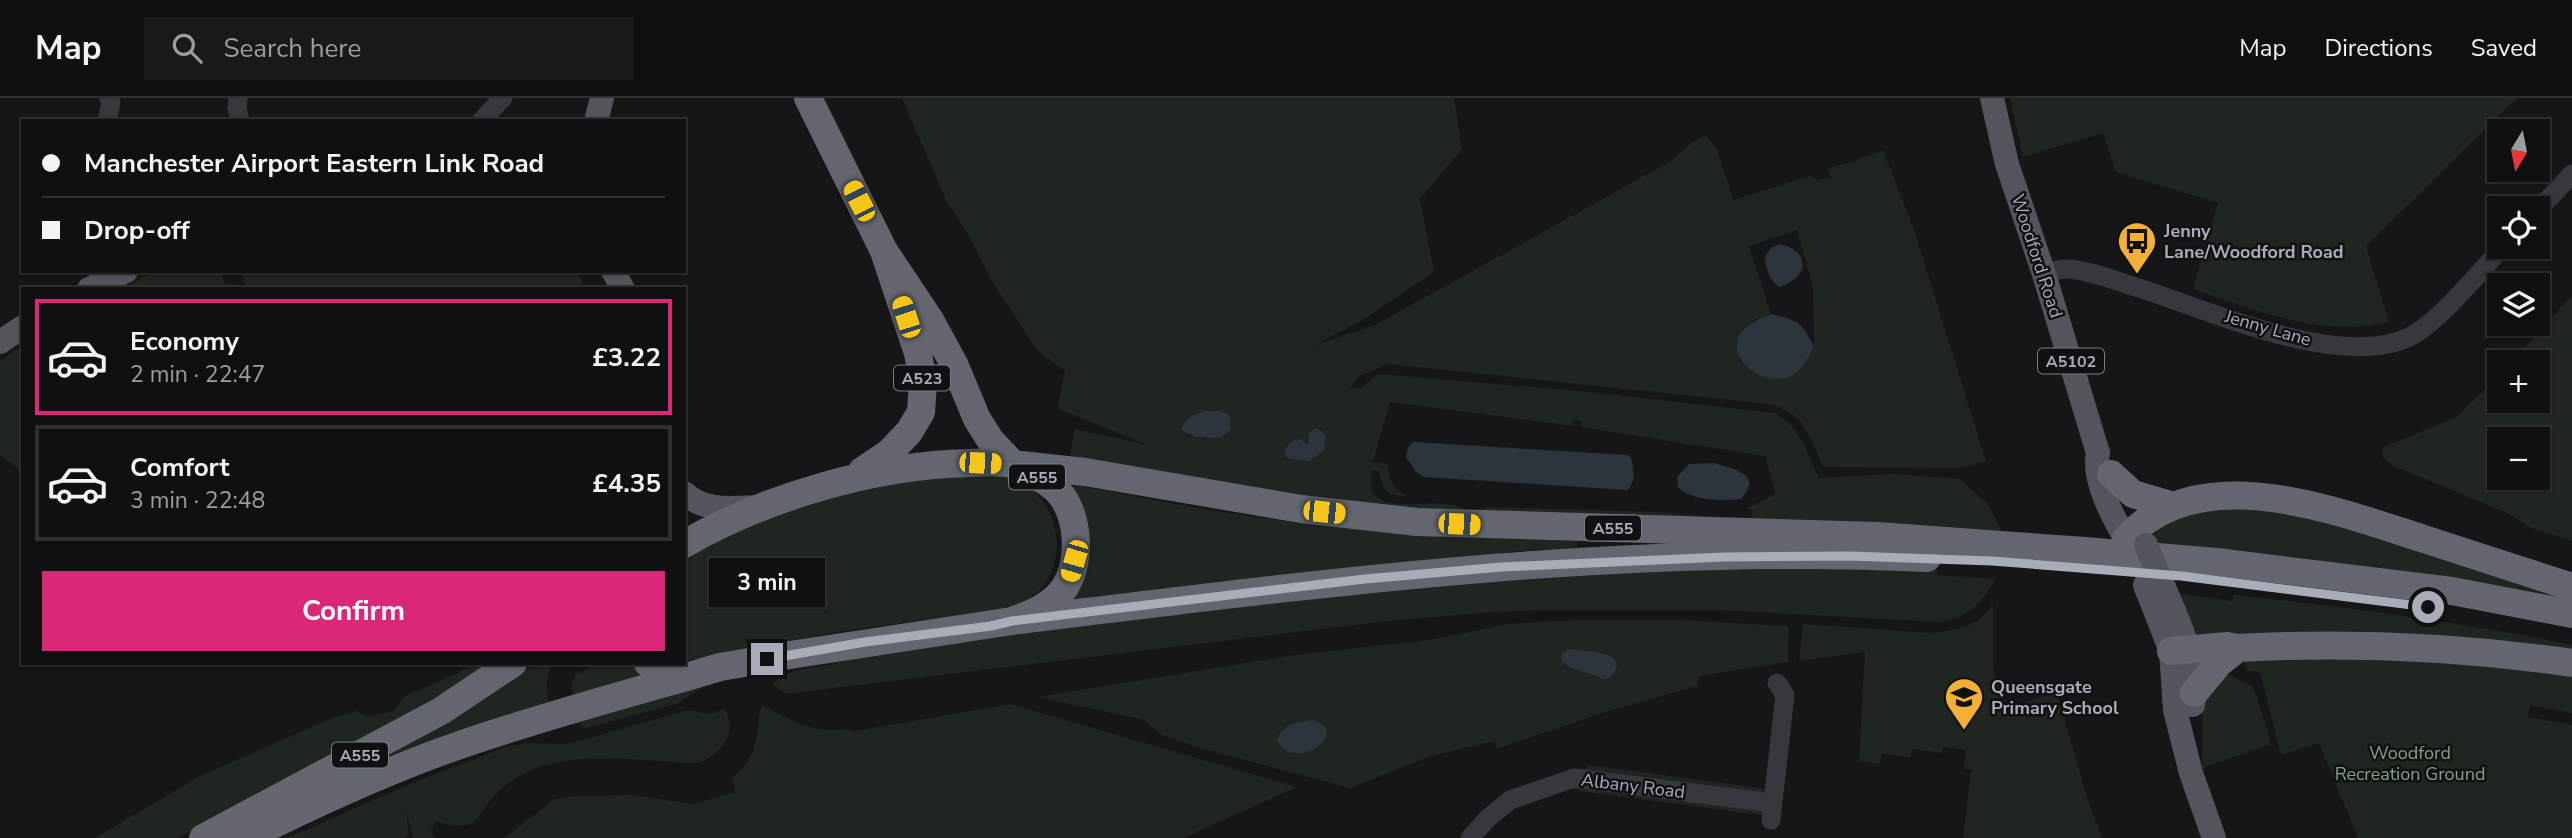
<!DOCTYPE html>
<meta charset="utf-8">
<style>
:root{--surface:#101012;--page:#19191b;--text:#f1f3f6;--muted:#9c9d9f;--line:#303032;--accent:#db2777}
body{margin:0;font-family:"Nunito Sans",sans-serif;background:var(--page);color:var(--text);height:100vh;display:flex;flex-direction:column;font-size:26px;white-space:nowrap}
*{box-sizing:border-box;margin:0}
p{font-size:23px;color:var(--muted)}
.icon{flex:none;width:38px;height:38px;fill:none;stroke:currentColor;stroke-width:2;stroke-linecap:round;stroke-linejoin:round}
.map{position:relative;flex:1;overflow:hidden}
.details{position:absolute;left:21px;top:189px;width:665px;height:378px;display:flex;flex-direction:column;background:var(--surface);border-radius:0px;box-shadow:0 2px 5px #0004,0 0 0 2px var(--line)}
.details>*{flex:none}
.guide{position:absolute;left:21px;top:21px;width:665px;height:154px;border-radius:0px;box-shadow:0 2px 5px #0004,0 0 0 2px var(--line);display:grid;align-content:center;height:154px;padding:0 21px;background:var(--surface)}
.needle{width:46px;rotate:190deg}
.fabs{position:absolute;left:2487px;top:21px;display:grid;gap:14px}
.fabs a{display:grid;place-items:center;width:63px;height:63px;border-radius:0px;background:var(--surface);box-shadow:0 2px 5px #0004,0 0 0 2px var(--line);font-size:35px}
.end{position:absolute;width:32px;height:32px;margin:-16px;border:9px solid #a8adb8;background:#111;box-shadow:0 0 0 4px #111}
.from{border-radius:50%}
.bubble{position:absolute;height:49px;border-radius:0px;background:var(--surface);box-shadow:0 2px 5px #0004,0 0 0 2px var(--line);font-size:23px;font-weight:700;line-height:49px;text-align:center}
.car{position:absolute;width:21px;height:42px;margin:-21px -10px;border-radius:9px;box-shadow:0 0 5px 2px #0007;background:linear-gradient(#f5c518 24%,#345 0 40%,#f5c518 0 76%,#345 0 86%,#f5c518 0)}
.guide b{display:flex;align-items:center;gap:24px;height:66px;font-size:26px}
.guide b+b{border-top:2px solid var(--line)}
.guide i{width:18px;height:18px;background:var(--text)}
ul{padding:12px 0 0;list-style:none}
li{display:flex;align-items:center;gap:21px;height:116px;margin:0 14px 10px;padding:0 7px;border:4px solid var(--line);border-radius:0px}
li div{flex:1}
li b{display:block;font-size:26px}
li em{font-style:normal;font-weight:700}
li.current{border-color:var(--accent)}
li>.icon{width:63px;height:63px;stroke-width:1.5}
.action{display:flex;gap:14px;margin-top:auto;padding:14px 21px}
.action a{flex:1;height:80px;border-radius:0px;background:var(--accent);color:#fff;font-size:28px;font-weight:700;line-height:80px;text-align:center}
header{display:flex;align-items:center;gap:42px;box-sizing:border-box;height:98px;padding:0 35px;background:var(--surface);border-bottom:2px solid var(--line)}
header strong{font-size:33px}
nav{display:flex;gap:38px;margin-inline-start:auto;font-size:24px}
.search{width:490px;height:63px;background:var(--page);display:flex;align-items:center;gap:18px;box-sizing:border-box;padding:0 24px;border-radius:0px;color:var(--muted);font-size:26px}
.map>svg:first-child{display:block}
</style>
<header>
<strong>Map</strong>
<div class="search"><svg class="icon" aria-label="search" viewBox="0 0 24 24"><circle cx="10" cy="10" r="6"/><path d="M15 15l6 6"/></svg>Search here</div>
<nav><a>Map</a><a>Directions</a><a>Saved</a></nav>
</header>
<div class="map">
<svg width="2572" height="740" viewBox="0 0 2572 740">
<rect width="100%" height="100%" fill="#161618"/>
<path fill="#1e261f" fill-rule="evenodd" d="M902,0H1454L1462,51L1420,101L1434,174L1361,223L1312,248L1375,227L1671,63L1691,45L1706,37L1717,52L1734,102L1812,77L1816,82L1831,80L1828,70L1851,64L1883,52L1914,132L1986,363L1960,370L1823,369C1810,339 1804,314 1769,306L1388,266L1359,278L1350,290H1360L1379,276L1579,293L1775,315C1801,330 1807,355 1819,380L1893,376L1960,381L1988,406L2003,436L1482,412L1487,409L1658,414L1744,422L1752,420L1751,412L1747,410L1776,396L1765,358L1581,329V323L1574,322L1573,328L1390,304L1373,364L1387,366C1389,380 1394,394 1409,398C1388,399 1382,394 1379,373L1373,372L1371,375C1371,380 1371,387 1372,392C1383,420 1450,394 1468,414L1429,418L1074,363L1070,355L1075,331L1148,347L1061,312L1058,308L1065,273L1037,252L991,182L971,141L947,104ZM1797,132L1813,189L1814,248L1805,265L1791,278L1780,281L1752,273L1740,262L1736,247L1754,222L1771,216L1749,148ZM1220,313L1228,316L1231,323L1205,341L1186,337Z
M2010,0H2517L2366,148L2389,224C2323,240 2254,212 2193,191L2218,105L2116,74L2103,35L2023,59Z
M156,173H220L227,191H120Z
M241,173H576L585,191H247Z
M2572,197V443L2532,430L2505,414L2394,368L2383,360L2382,350L2456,319L2499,278V303H2538V264H2512ZM2499,341H2538V380H2499Z
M23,247V374L0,357V263Z
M942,377C966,377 996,373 1018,383C1062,403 1072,472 1030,500C1021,507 1011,509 1000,512L848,532L700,561L684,562V461L712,444L801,404Z
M1069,386C1136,398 1202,412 1269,421C1372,435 1475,441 1578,443L1576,456L1539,451L1070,504Z
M2207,410L2302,414L2572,502L2159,447L2154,437C2166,421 2188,416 2207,410Z
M1833,467L1936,471L1938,477L1996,481C1980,506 1970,519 1939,524L1718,512H1543L1493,514L1387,523L792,595H786L772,587C793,565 815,573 841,564C848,562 855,557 862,553L1519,476Z
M2180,496L2233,503L2234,497C2347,509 2460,524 2572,547V561L2197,538Z
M1993,505V570L2005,610L2057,595L2087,699L2102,740H1963L1971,672L1964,671L1966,652L1943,649L1942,655L1912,651L1910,659L1882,656L1879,666L1859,663L1865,554L1799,563L1803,526L1931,535C1957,532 1979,529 1993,505Z
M1579,522H1679L1789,528L1788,564L1699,578L1697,588L1602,615L1497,651L1494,643L1431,658L1350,690L1200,650L1162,637L1144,622L1038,599L1287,558L1435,541L1507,526Z
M2317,559L2424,562L2572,578V615L2530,607L2528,619L2572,627V740H2358L2319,645L2281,657L2260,574L2247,573L2243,562Z
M472,565H494L470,582L177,740H95L198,679L334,619L356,613L368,619L394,613L403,599L458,575Z
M536,565H553C544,579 546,594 550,609L372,666L456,619Z
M601,565H639L656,577L575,602L571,589L576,576Z
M2227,576L2252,588L2257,598L2271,646L2202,670L2203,606L2206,597Z
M696,589L702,590L676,606L583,631L579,619Z
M1010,606L1297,689L1183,740H504L555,701L576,698L631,697L694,706L735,694L732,681C745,669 755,655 757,636C759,625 758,617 762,607C793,623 813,636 849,631L850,634Z
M724,610C739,634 721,658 697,665C648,664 576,652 532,672C519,677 506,686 496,696C489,702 479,721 472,725C460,730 447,727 436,723L431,733L435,740H413L406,712L409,735L405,740H287L419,682L506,649L528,645L568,646L688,612C705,614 707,620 724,610Z
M1589,667L1774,692L1771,722L1761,717L1579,693L1562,684L1575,680Z"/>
<path fill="#2c353c" d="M1779,146C1798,149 1812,165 1795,181C1791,184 1784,187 1779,189C1769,181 1766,171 1765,159L1771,150Z
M1771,216C1798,223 1800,222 1814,248C1808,259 1803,273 1791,278C1757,294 1699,241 1771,216Z
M1205,313H1220L1228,316L1231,323L1230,332L1221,340L1195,339L1181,332C1185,320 1194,316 1205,313Z
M1315,330L1322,333L1326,339L1324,352L1309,363L1291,361L1285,358C1285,349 1289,341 1300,341L1306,346L1309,344V335Z
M1413,344L1627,357L1631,359C1633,369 1637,385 1627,392L1425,379L1416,374L1406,359L1408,350Z
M1714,365C1734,372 1764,375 1741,401C1723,403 1691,403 1678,389L1677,379L1689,366Z
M1569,551L1598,554L1611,558L1617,564C1616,574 1614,577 1605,582C1591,573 1571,574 1561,562L1562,555Z
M1312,622C1354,632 1296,677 1277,643C1281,626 1297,625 1312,622Z"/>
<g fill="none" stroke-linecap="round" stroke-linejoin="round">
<path stroke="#37383d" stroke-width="19" d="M238,0L237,10L240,23
M107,23L111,5L109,0
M481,23L503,0
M2538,112L2572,76
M2044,176C2050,174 2058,171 2065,171C2085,170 2122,185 2142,191C2210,213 2344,273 2411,238C2439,224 2480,173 2503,149
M1771,722L1785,597L1777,585
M1470,740L1487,721L1510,702L1574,680L1772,705"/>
<path stroke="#53555c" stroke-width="24" d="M1992,0L2007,66L2044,176L2098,355C2092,382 2114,421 2128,445
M596,23L602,0
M613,173L623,191
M89,191L126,173
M0,244L23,229
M684,395C705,414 730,410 756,409
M2145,487L2171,553L2175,612L2191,675L2214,740
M2164,489C2181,530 2198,561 2193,607"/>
<path stroke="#63666e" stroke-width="28" d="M808,0L884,153L918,255L923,285L921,314L909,334L890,354L862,373
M884,153L930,222L955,268L977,321L991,343L1013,366L1085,374L1301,411L1417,424L1877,438L2085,453L2217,464L2452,493L2572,516
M2111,376L2133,396L2170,407
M2126,441C2199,359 2336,413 2424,441C2473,457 2523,473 2572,489
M1012,523C1315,486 1621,445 1927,460
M2171,553L2227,548L2238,550C2351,544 2461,549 2572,565
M648,565L665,576L683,580L720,569L790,557L1012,523C1032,516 1053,507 1065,489C1081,463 1079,421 1061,397C1053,387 1042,381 1031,375C1025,372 1018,367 1012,366C999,363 983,364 969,365C875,367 766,399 684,446
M2194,595L2219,565L2238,550
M203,740L441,613L513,565
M246,740C314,706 385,673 457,648C532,622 607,601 683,580"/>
<path stroke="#53555c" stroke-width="24" d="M2146,447L2164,489"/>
</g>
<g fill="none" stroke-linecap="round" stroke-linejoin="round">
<path stroke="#a8adb8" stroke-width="9" d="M767,561L865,544L991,528L1012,523L1365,481L1501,469L1724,459L1850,458L1992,463L2181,478L2428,509"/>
</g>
<defs>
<g id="bus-pin" transform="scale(2.0125)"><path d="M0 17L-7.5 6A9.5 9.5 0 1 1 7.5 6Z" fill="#f2b134" stroke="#111113"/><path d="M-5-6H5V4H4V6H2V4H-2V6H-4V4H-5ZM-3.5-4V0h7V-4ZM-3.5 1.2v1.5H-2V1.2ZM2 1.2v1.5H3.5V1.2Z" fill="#111"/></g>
<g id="school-pin" transform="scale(2.0125)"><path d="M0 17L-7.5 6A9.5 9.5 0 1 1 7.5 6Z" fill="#f2b134" stroke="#111113"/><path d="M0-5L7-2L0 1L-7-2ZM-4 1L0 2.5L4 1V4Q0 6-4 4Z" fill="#111"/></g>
</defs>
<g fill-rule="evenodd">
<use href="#bus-pin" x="2137" y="143"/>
<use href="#school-pin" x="1964" y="599"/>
</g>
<g text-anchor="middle" stroke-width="5" stroke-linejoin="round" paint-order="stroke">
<g fill="#111113" stroke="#7b7e86" stroke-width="2">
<rect x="2038" y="250.5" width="66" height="25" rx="5"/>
<rect x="894" y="267.5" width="56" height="25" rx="5"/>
<rect x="1009" y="366.5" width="56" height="25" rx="5"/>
<rect x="1585" y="417.5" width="56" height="25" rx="5"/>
<rect x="332" y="644.5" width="56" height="25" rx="5"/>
</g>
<g font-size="16" font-weight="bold" fill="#a8adb8">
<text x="2071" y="269">A5102</text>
<text x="922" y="286">A523</text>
<text x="1037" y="385">A555</text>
<text x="1613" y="436">A555</text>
<text x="360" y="663">A555</text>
</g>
<g font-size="18" font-weight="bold" fill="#a8adb8" stroke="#111113" text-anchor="start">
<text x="2164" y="139">Jenny<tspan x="2164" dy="21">Lane/Woodford Road</tspan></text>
<text x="1991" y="595">Queensgate<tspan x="1991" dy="21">Primary School</tspan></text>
</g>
<g font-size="18" fill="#a8adb8" stroke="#111113">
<text transform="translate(2037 158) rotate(72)" y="6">Woodford Road</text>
<text transform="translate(2268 230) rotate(16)" y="6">Jenny Lane</text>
<text transform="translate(1633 688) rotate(7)" y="6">Albany Road</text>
</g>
<g font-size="18" fill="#7fa381" stroke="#111113">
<text x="2410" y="661">Woodford<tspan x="2410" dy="21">Recreation Ground</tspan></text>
</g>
</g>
</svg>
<div class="fabs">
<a><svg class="needle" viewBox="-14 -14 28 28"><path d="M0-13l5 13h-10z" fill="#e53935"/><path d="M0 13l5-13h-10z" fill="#9c9d9f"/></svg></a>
<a><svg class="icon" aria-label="locate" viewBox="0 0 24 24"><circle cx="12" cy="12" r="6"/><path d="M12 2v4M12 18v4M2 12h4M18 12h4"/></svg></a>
<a><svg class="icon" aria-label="layers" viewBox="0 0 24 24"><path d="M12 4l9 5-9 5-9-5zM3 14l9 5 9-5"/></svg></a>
<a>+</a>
<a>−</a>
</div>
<i class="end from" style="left:2428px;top:509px"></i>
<i class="end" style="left:767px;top:561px"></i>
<div class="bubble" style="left:709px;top:460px;width:116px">3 min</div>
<i class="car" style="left:859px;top:103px;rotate:333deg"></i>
<i class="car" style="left:906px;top:219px;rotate:342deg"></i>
<i class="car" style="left:980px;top:365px;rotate:92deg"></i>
<i class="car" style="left:1324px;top:414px;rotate:96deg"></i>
<i class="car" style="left:1459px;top:426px;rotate:92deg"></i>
<i class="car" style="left:1074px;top:463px;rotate:196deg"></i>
<div class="guide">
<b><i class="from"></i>Manchester Airport Eastern Link Road</b>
<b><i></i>Drop-off</b>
</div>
<section class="details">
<ul>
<li class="current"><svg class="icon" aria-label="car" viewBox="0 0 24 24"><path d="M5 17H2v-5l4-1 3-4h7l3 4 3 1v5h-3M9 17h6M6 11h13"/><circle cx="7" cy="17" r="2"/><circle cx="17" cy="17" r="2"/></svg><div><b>Economy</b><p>2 min · 22:47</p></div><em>£3.22</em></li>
<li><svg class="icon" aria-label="car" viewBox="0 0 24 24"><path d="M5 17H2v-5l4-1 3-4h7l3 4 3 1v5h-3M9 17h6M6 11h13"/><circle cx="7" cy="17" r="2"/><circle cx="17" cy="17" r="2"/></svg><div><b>Comfort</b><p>3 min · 22:48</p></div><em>£4.35</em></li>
</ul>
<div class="action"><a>Confirm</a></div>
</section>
</div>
